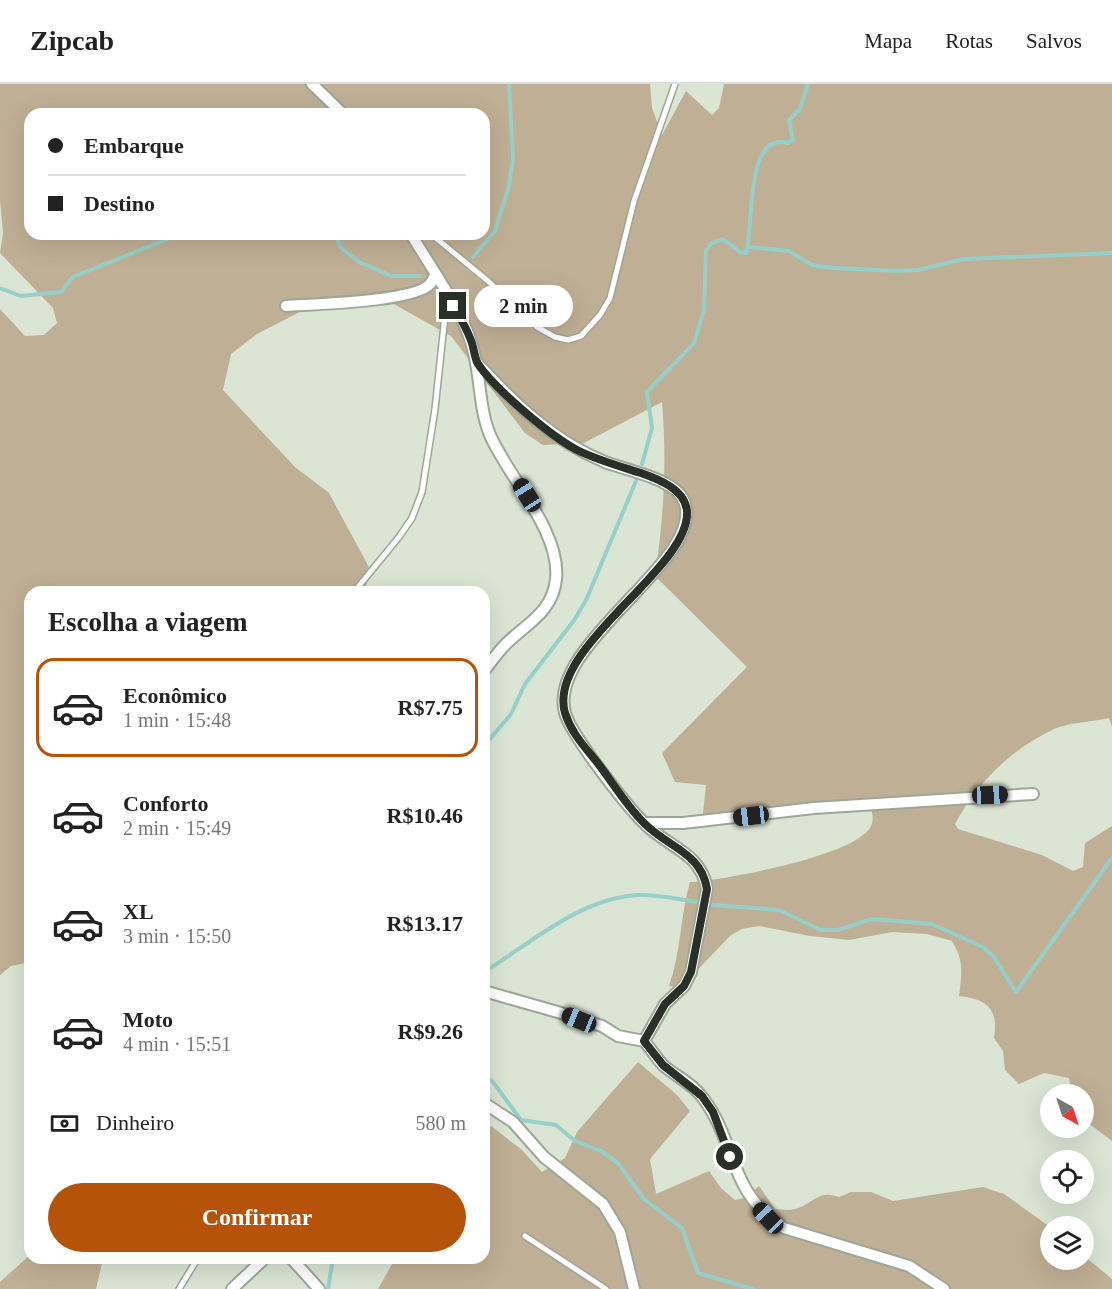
<!DOCTYPE html>
<html lang="pt">
<meta charset="utf-8">
<style>
:root{--surface:#fff;--page:#f6f6f6;--text:#222;--muted:#767676;--line:#e0e0e0;--accent:#b45309}
body{margin:0;font-family:Georgia,serif;background:var(--page);color:var(--text);height:100vh;display:flex;flex-direction:column;font-size:22px;white-space:nowrap}
*{box-sizing:border-box;margin:0}
p{font-size:20px;color:var(--muted)}
.icon{flex:none;width:33px;height:33px;fill:none;stroke:currentColor;stroke-width:2;stroke-linecap:round;stroke-linejoin:round}
.map{position:relative;flex:1;overflow:hidden}
.side{position:absolute;left:24px;top:502px;width:466px;height:678px;display:flex;flex-direction:column;background:var(--surface);border-radius:18px;box-shadow:0 6px 24px #0002}
.side>*{flex:none}
.banner{position:absolute;left:24px;top:24px;width:466px;height:132px;border-radius:18px;box-shadow:0 6px 24px #0002;display:grid;align-content:center;height:132px;padding:0 24px;background:var(--surface)}
.needle{width:39px;rotate:141deg}
.tools{position:absolute;left:1040px;top:1000px;display:grid;gap:12px}
.tools a{display:grid;place-items:center;width:54px;height:54px;border-radius:50%;background:var(--surface);box-shadow:0 6px 24px #0002;font-size:30px}
.end{position:absolute;width:27px;height:27px;margin:-14px;border:8px solid #2a2f28;background:#fff;box-shadow:0 0 0 3px #fff}
.from{border-radius:50%}
.bubble{position:absolute;height:42px;border-radius:21px;background:var(--surface);box-shadow:0 6px 24px #0002;font-size:20px;font-weight:800;line-height:42px;text-align:center}
.car{position:absolute;width:18px;height:36px;margin:-18px -9px;border-radius:8px;box-shadow:0 0 4px 2px #0007;background:linear-gradient(#222 24%,#8ab4d8 0 40%,#222 0 76%,#8ab4d8 0 86%,#222 0)}
.banner b{display:flex;align-items:center;gap:21px;height:57px;font-size:22px}
.banner b+b{border-top:2px solid var(--line)}
.banner i{width:15px;height:15px;background:var(--text)}
ul{padding:0;list-style:none}
li{display:flex;align-items:center;gap:18px;height:99px;margin:0 12px 9px;padding:0 12px;border:3px solid transparent;border-radius:18px}
li div{flex:1}
li b{display:block;font-size:22px}
li em{font-style:normal;font-weight:800}
li.on{border-color:var(--accent)}
li>.icon{width:54px;height:54px;stroke-width:1.5}
h2{padding:0 24px;font-size:27px;line-height:72px}
.pay{display:flex;align-items:center;gap:15px;height:66px;padding:0 24px;font-size:22px}
.pay p{margin-inline-start:auto}
.primary-button{display:flex;gap:12px;margin-top:auto;padding:12px 24px}
.primary-button a{flex:1;height:69px;border-radius:36px;background:var(--accent);color:#fff;font-size:24px;font-weight:800;line-height:69px;text-align:center}
header{display:flex;align-items:center;gap:36px;box-sizing:border-box;height:84px;padding:0 30px;background:var(--surface);border-bottom:2px solid var(--line)}
header strong{font-size:28px}
nav{display:flex;gap:33px;margin-inline-start:auto;font-size:21px}
.map>svg:first-child{display:block}
</style>
<header>
<strong>Zipcab</strong>
<nav><a>Mapa</a><a>Rotas</a><a>Salvos</a></nav>
</header>
<div class="map">
<svg width="1112" height="1205" viewBox="0 0 1112 1205">
<rect width="100%" height="100%" fill="#dae5d4"/>
<path fill="#bfaf94" fill-rule="evenodd" d="M0,0H650L652,24L662,51L686,7L712,31L719,24L724,0H1112V643L1109,634C1092,638 1070,638 1054,645C1010,666 977,699 955,740L958,745L1042,771L1073,787L1083,783L1085,759L1112,742V1057L1083,1035V1011H1072L1069,994L1044,989L1019,1000L1005,986L1003,967L994,954C999,925 987,915 959,912C962,890 964,876 952,857L927,850L892,848L849,856L810,852L759,842L742,845L731,851L680,904L669,902C681,868 680,833 690,798C724,796 857,772 871,742C875,732 871,725 868,716L702,739L706,701L675,698L662,669L747,583L655,492C664,431 667,379 662,318L584,359L543,361L525,349L451,252L390,218L321,217L257,250L231,270L223,306L295,383L329,409L371,487L364,508H30V878L11,882L0,891V225L25,252L44,251L57,239L53,224L0,169L3,149L0,116ZM30,30H484V150H30Z
M638,978L677,1011L690,1027L650,1075L656,1110L709,1087L721,1104L735,1116L744,1114L759,1102L775,1125C785,1126 794,1127 803,1122C818,1114 821,1107 839,1113L851,1108H871L893,1117L983,1103L1004,1110L1050,1143V1176H1083V1171L1112,1195V1205H378L395,1175L484,1174V1048L491,1042L522,1066L542,1088L565,1074L577,1048Z
M30,1171V1174L103,1175L96,1205H0V1198Z"/>
<g fill="none" stroke-linecap="round" stroke-linejoin="round">
<path stroke="#97d0ca" stroke-width="4" d="M336,150L340,163L359,178L391,192H420
M748,163L789,167L812,181L834,184L896,187L918,186L964,175L1112,169
M473,173L495,147L509,102L513,74L509,0
M0,204L21,212L61,208L73,193L180,150
M642,380L652,344L647,308L694,259L704,226L706,166L712,159L723,155L740,168L746,169C754,147 744,46 788,59L793,56L789,36L800,25L808,0
M484,662L511,630L525,600L575,535L587,514L636,397
M713,821L779,826L821,846H838L872,835L932,840L983,863L994,873L1016,908L1112,774
M484,888C531,859 579,815 637,811C657,810 677,815 697,818
M484,991L493,998L521,1036L556,1041L575,1057L601,1067L618,1079L644,1115L682,1144L698,1189L753,1205
M328,1205L333,1174"/>
<g stroke="#9da797" stroke-width="8">
<path id="lane" d="M431,150L488,197L537,243L555,253L568,256L581,252L600,231L610,214L634,117L675,0
M354,508L399,453L412,434L422,408L435,325L447,213
M525,1152L606,1205
M179,1205L198,1174"/>
</g>
<g stroke="#9da797" stroke-width="14">
<path id="street" d="M312,0L343,30
M411,150C428,179 462,227 471,258C481,288 478,322 490,351C508,393 561,447 556,495C553,527 528,539 508,558C499,566 492,577 484,587
M286,222C313,220 414,218 430,200C433,197 433,194 435,191
M477,279C514,319 553,357 605,378C625,386 676,395 684,417C708,475 546,559 565,629C571,651 626,721 644,739C667,763 701,768 707,805L691,888L684,902L665,920L644,957
M644,739H683L814,724L1033,710
M484,907L561,929L602,942L618,952L644,957
M644,957C651,965 657,975 664,982C677,993 693,1000 703,1014C738,1061 727,1107 784,1144L909,1182L944,1205
M484,1019L513,1038L544,1073L603,1120L620,1148L634,1205
M291,1174L319,1205
M232,1205L265,1174"/>
</g>
<use href="#lane" stroke="#fff" stroke-width="5"/>
<use href="#street" stroke="#fff" stroke-width="10"/>
</g>
<g fill="none" stroke-linecap="round" stroke-linejoin="round">
<path stroke="#2a2f28" stroke-width="8" d="M453,222C459,232 466,243 470,254C474,262 474,273 478,280C496,306 549,351 577,366C597,376 619,382 641,389C658,395 685,405 687,427C691,485 546,563 565,629C572,651 587,665 600,682C614,701 627,722 644,739C667,763 701,768 707,805L691,888L684,902L665,920L644,957L663,981L702,1012L713,1028L730,1073"/>
</g>
</svg>
<div class="tools">
<a><svg class="needle" viewBox="-14 -14 28 28"><path d="M0-13l5 13h-10z" fill="#e53935"/><path d="M0 13l5-13h-10z" fill="#767676"/></svg></a>
<a><svg class="icon" aria-label="locate" viewBox="0 0 24 24"><circle cx="12" cy="12" r="6"/><path d="M12 2v4M12 18v4M2 12h4M18 12h4"/></svg></a>
<a><svg class="icon" aria-label="layers" viewBox="0 0 24 24"><path d="M12 4l9 5-9 5-9-5zM3 14l9 5 9-5"/></svg></a>
</div>
<i class="end from" style="left:730px;top:1073px"></i>
<i class="end" style="left:453px;top:222px"></i>
<div class="bubble" style="left:474px;top:201px;width:99px">2 min</div>
<i class="car" style="left:527px;top:411px;rotate:328deg"></i>
<i class="car" style="left:990px;top:711px;rotate:88deg"></i>
<i class="car" style="left:751px;top:732px;rotate:263deg"></i>
<i class="car" style="left:579px;top:936px;rotate:292deg"></i>
<i class="car" style="left:768px;top:1134px;rotate:316deg"></i>
<div class="banner">
<b><i class="from"></i>Embarque</b>
<b><i></i>Destino</b>
</div>
<section class="side">
<h2>Escolha a viagem</h2>
<ul>
<li class="on"><svg class="icon" aria-label="car" viewBox="0 0 24 24"><path d="M5 17H2v-5l4-1 3-4h7l3 4 3 1v5h-3M9 17h6M6 11h13"/><circle cx="7" cy="17" r="2"/><circle cx="17" cy="17" r="2"/></svg><div><b>Econômico</b><p>1 min · 15:48</p></div><em>R$7.75</em></li>
<li><svg class="icon" aria-label="car" viewBox="0 0 24 24"><path d="M5 17H2v-5l4-1 3-4h7l3 4 3 1v5h-3M9 17h6M6 11h13"/><circle cx="7" cy="17" r="2"/><circle cx="17" cy="17" r="2"/></svg><div><b>Conforto</b><p>2 min · 15:49</p></div><em>R$10.46</em></li>
<li><svg class="icon" aria-label="car" viewBox="0 0 24 24"><path d="M5 17H2v-5l4-1 3-4h7l3 4 3 1v5h-3M9 17h6M6 11h13"/><circle cx="7" cy="17" r="2"/><circle cx="17" cy="17" r="2"/></svg><div><b>XL</b><p>3 min · 15:50</p></div><em>R$13.17</em></li>
<li><svg class="icon" aria-label="car" viewBox="0 0 24 24"><path d="M5 17H2v-5l4-1 3-4h7l3 4 3 1v5h-3M9 17h6M6 11h13"/><circle cx="7" cy="17" r="2"/><circle cx="17" cy="17" r="2"/></svg><div><b>Moto</b><p>4 min · 15:51</p></div><em>R$9.26</em></li>
</ul>
<div class="pay"><svg class="icon" aria-label="cash" viewBox="0 0 24 24"><path d="M3 7h18v10H3z"/><circle cx="12" cy="12" r="2"/></svg>Dinheiro<p>580 m</p></div>
<div class="primary-button"><a>Confirmar</a></div>
</section>
</div>
